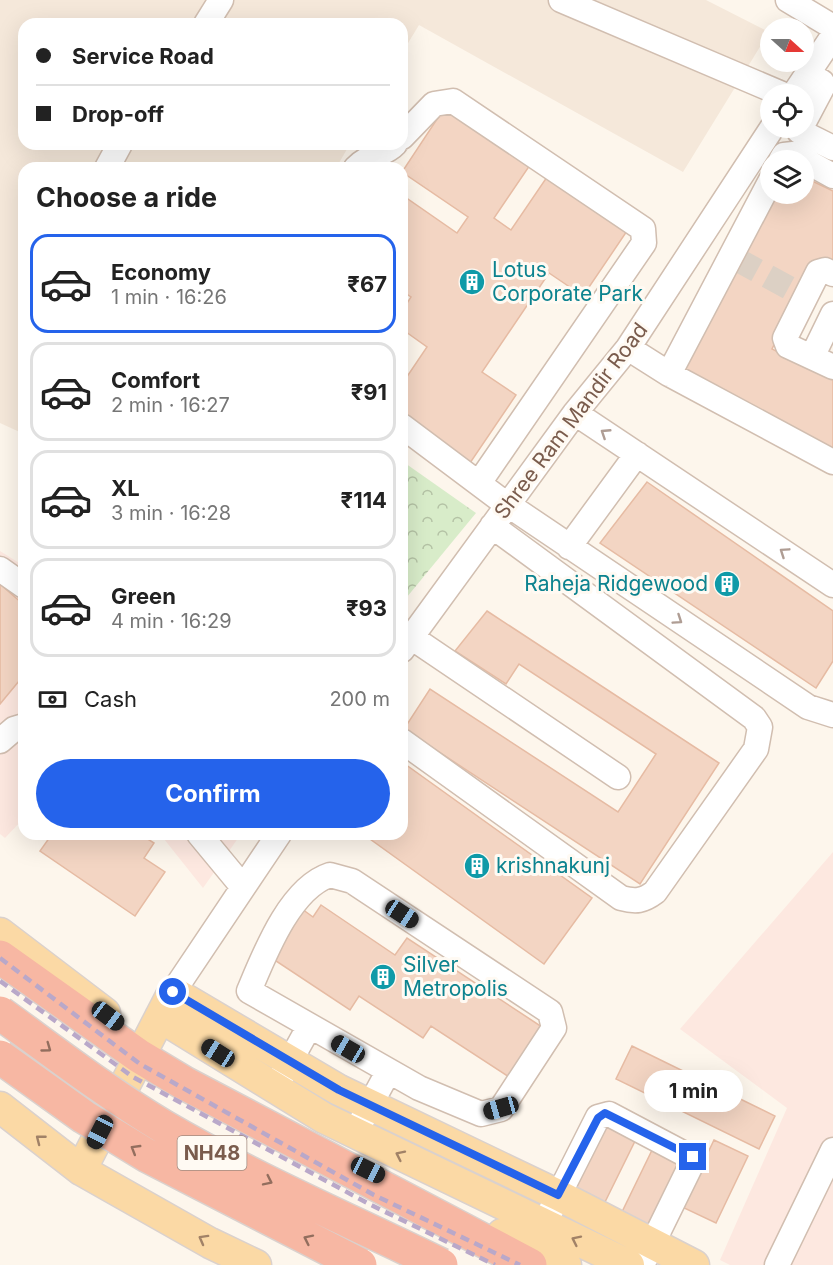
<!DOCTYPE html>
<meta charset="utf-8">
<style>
:root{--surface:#fff;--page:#f2f2f2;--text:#222;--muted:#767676;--line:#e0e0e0;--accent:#2563eb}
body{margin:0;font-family:Inter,sans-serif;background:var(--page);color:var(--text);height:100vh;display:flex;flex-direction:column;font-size:22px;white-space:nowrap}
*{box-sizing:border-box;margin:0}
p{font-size:20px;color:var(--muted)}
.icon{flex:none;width:33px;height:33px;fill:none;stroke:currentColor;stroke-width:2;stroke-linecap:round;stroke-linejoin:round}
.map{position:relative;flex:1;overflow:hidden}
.details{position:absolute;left:18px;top:162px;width:390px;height:678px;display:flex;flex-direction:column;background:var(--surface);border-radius:18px;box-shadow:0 6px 24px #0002}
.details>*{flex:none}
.banner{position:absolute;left:18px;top:18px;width:390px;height:132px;border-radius:18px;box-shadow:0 6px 24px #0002;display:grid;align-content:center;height:132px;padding:0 18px;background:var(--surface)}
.needle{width:39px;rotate:111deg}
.tools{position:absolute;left:760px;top:18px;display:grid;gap:12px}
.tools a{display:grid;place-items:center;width:54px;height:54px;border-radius:50%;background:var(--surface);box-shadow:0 6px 24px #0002;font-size:30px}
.end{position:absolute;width:27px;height:27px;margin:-14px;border:8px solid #2563eb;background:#fff;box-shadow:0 0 0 3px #fff}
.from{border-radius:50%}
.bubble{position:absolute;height:42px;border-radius:21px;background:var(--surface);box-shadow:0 6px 24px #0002;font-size:20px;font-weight:700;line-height:42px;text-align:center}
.car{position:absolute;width:18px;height:36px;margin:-18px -9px;border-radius:8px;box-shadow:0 0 4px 2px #0007;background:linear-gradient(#222 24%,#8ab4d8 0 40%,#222 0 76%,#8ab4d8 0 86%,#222 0)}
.banner b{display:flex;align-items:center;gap:21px;height:57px;font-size:22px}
.banner b+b{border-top:2px solid var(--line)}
.banner i{width:15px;height:15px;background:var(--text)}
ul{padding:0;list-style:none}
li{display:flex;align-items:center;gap:18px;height:99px;margin:0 12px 9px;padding:0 6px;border:3px solid var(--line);border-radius:18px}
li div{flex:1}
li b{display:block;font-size:22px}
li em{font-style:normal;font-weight:700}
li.on{border-color:var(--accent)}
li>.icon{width:54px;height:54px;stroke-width:1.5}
h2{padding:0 18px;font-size:27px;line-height:72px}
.pay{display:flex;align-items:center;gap:15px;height:66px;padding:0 18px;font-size:22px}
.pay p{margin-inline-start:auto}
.primary-button{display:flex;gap:12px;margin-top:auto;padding:12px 18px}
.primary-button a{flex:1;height:69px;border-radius:36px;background:var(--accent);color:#fff;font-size:24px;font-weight:700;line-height:69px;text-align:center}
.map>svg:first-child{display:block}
</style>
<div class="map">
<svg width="833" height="1265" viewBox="0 0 833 1265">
<defs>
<pattern id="forest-crowns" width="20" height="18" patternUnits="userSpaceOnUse" patternTransform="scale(1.5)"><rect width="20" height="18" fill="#d8ecc9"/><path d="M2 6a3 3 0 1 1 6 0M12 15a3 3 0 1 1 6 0" fill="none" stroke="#b4c2a5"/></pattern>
</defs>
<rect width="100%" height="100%" fill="#fdf6ec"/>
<path fill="#f5e8da" d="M0,0H706L769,32L683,172L419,25L402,53V24H24V144H350L336,168H24V434L0,423Z"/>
<path fill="#fde8e0" d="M0,551L24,566V818L5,838L0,834Z
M160,834H241L203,888Z
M833,852V1265H730L720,1260L787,1108L680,1029Z"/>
<path fill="url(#forest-crowns)" d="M402,461L476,513L402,603Z"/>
<path fill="#f3d5c3" stroke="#e6bba3" stroke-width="1.5" d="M445,107L530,165L494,218L511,230L547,177L627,231L583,296L549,273L482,372L516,395L470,463L402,416V384L427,347L406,332L402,338V311L411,297L402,291V195L457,233L468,217L402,172Z
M804,177L833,191V267L818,259L772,349L833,380V456L677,373L772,194H804Z
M647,482L833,611V661L816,688L600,543Z
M0,584L24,605V675L0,704Z
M487,611L719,763L640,884L404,729L430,689L618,812L656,754L519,664L506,684L455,651Z
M402,762L592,898L544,964L363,834H402Z
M402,762L592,898L544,964L363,834H402Z
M52,834H140L154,843L144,858L165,872L135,916L40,851Z
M321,905L395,955L407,938L542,1027L509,1077L431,1026L423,1038L359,996L350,1010L270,957L302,909L313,917Z
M632,1046L775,1116L759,1149L616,1079Z
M607,1123L637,1137L604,1204L575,1190Z
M714,1140L748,1156L716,1223L682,1207Z
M714,1140L748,1156L716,1223L682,1207Z
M655,1144L688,1161L655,1230L621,1214Z"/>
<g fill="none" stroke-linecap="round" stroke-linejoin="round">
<path stroke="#dcd0c4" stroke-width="24" stroke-dasharray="24 12" stroke-linecap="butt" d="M736,259L802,295"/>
<g stroke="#d1beb0" stroke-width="27">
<path id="minor" d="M561,0L782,94
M788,0L833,27
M206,24L221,0
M794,94L833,36
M804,122L823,86L822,82L807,74
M801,128L799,131L833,148
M402,137L434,104L453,101L643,229L644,243L479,483
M781,160L784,155L793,154L833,176
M107,168L120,144
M356,168C369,154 384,156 395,144
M771,180L669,374L833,462
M833,274L825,270L818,272L785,338L788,346L833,367
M628,348L669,374
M812,357L833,314
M575,413L833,585
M402,426L498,498L808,707L833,715
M569,547L637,454
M0,569L24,586
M411,637L618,777
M402,650L575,413L628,348L772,128
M0,741L14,729L24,726
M402,741L621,898C636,902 643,901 655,892L756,749L760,727L754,718L492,526
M199,834L242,886
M330,875L352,881L550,1012L554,1028L501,1109L481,1114L419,1088L249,991C265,953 290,888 330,875Z
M173,992L279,834
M275,1088L309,1027
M355,1133L388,1072
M544,1224L598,1117L609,1114L694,1159L642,1265
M777,1265L833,1150"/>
</g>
<g stroke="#dad1cd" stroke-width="33">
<path id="major" d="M0,933L105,1013
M160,1017L324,1118L629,1265
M0,1107L81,1170L210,1243L256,1265
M81,1170L173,992L339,1090L558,1195L694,1265
M502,1234L566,1265"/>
</g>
<g stroke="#dad1cd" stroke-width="36">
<path id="highway" d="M0,957L139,1056L184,1083L530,1265"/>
</g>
<use href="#minor" stroke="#fff" stroke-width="24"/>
<use href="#major" stroke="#fbd9a5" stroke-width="30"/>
<use href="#highway" stroke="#f7b7a3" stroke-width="33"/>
<path stroke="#b9a8c9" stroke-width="4.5" stroke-dasharray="9 6" stroke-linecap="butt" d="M0,958L140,1064L374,1195L520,1265
M0,981L133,1077L371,1205L495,1265"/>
<g stroke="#dad1cd" stroke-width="36" stroke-linecap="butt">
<path id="highway-bridge" d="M0,1013C54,1052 107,1093 164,1127C253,1179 349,1220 441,1265
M0,1057L84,1117L146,1155L360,1265"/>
</g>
<use href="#highway-bridge" stroke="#f7b7a3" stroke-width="33"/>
</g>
<defs><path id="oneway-chevron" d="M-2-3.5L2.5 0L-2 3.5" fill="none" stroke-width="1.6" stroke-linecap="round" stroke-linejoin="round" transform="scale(1.5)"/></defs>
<g stroke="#af9d94">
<use href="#oneway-chevron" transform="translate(605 433) rotate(-147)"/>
<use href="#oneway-chevron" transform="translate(784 552) rotate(-146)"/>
<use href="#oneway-chevron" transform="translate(678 620) rotate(34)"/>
</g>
<g stroke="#936e5e">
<use href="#oneway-chevron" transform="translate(47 1048) rotate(36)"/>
<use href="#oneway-chevron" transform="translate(135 1149) rotate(-149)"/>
<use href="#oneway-chevron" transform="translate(268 1181) rotate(26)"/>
<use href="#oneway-chevron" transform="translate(308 1239) rotate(-154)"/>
</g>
<g stroke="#a18267">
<use href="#oneway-chevron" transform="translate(40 1139) rotate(-142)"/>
<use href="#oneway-chevron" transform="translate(400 1155) rotate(-154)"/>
<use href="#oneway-chevron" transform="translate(203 1239) rotate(-151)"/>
<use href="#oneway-chevron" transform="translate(576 1240) rotate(-154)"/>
</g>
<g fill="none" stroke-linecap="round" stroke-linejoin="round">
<path stroke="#2563eb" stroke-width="8" d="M173,992L339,1090L558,1195L598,1118L605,1113L693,1157"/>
</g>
<defs>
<g id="building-disc" transform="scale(1.35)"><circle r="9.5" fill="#0f9aa8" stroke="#fffaf3"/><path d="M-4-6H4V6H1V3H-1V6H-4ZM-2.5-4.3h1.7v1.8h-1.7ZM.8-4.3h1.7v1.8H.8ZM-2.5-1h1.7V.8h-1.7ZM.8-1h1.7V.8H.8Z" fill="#fff"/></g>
</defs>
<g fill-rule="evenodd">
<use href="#building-disc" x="472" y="282"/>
<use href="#building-disc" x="727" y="584"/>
<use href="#building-disc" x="477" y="866"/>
<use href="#building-disc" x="383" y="977"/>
</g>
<g text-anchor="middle" stroke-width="6" stroke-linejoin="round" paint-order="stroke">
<rect fill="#fffaf3" stroke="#a28b7f" stroke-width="1.5" x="177.5" y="1136" width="69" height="34" rx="4.5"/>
<g font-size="20" font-weight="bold" fill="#7a5c4d">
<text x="212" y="1160">NH48</text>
</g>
<g font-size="21" fill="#0d838f" stroke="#fffaf3" text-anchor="start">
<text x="492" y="277">Lotus<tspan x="492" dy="24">Corporate Park</tspan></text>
<text x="708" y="591" text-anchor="end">Raheja Ridgewood</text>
<text x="496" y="873">krishnakunj</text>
<text x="403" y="972">Silver<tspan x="403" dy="24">Metropolis</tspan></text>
</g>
<g font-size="21" fill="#7a5c4d" stroke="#fffaf3">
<text transform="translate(571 421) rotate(-53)" y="7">Shree Ram Mandir Road</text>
</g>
</g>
</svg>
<div class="tools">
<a><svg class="needle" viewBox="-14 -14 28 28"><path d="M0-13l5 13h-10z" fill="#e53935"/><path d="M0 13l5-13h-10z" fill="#767676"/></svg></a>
<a><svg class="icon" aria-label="locate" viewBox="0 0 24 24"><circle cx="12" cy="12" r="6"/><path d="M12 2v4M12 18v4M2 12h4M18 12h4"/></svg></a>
<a><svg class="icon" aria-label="layers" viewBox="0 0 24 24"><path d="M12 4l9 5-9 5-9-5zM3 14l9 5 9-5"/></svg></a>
</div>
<i class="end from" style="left:173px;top:992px"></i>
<i class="end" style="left:693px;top:1157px"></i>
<div class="bubble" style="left:644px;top:1070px;width:99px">1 min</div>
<i class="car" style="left:402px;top:914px;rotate:123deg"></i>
<i class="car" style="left:108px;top:1016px;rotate:127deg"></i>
<i class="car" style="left:348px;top:1049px;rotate:300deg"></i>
<i class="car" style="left:218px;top:1053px;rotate:302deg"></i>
<i class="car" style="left:501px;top:1108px;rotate:254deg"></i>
<i class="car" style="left:100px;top:1132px;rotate:207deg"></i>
<i class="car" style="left:368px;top:1170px;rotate:116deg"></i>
<div class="banner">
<b><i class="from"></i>Service Road</b>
<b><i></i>Drop-off</b>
</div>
<section class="details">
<h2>Choose a ride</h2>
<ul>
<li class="on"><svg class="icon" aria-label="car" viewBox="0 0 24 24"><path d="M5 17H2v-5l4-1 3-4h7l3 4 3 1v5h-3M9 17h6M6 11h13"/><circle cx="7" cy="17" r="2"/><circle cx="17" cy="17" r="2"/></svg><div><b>Economy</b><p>1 min · 16:26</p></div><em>₹67</em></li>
<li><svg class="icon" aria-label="car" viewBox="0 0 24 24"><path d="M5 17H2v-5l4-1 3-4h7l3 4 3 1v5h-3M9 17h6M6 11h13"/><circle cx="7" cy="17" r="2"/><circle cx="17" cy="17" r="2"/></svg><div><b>Comfort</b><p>2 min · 16:27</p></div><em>₹91</em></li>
<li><svg class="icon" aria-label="car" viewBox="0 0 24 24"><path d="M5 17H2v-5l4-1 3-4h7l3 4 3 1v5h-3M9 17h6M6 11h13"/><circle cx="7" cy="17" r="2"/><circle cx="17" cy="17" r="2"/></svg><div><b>XL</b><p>3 min · 16:28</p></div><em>₹114</em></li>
<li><svg class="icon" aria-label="car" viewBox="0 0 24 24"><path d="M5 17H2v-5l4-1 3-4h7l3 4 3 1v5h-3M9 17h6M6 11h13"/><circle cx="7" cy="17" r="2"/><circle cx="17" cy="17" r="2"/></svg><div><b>Green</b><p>4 min · 16:29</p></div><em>₹93</em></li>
</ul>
<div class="pay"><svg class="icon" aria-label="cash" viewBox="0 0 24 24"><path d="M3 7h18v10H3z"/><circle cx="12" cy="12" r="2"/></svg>Cash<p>200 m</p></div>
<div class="primary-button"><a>Confirm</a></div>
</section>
</div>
